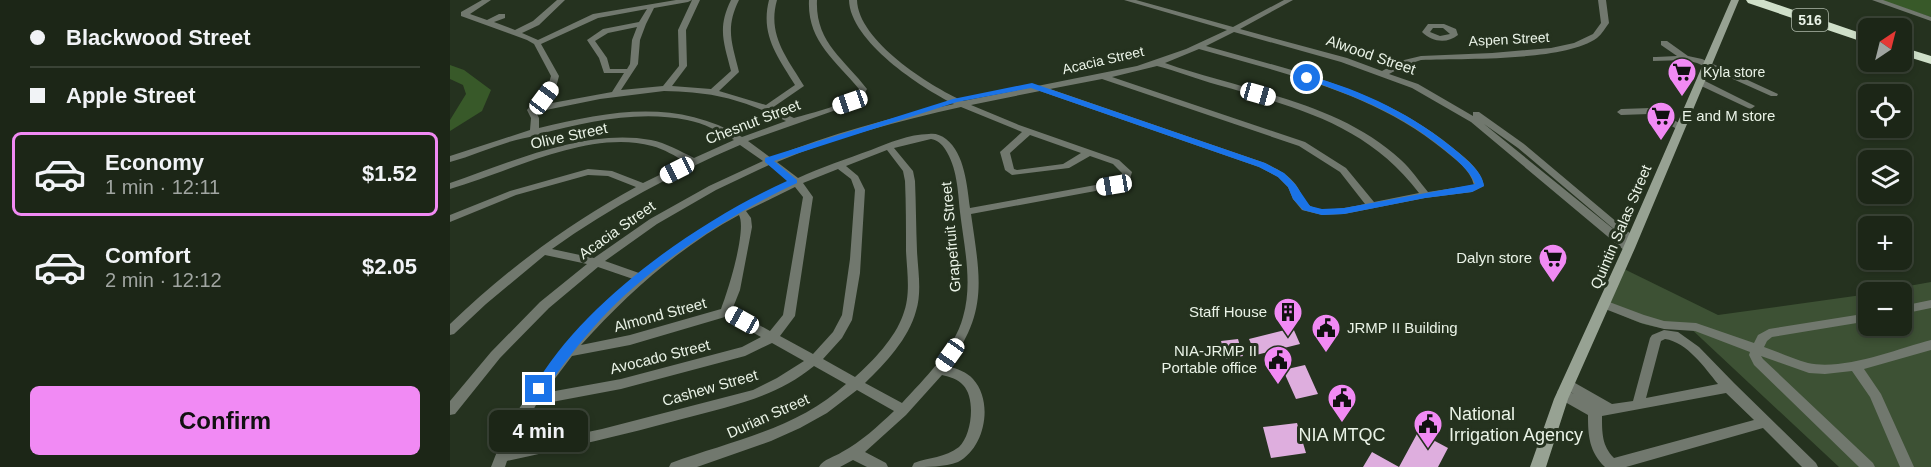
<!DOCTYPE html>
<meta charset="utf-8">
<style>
:root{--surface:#1c2617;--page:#293224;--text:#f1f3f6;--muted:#a0a5a1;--line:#3a4336;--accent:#f18af4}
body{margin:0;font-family:Arial,sans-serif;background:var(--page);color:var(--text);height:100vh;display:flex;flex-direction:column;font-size:22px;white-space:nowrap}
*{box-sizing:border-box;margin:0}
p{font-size:20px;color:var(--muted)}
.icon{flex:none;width:33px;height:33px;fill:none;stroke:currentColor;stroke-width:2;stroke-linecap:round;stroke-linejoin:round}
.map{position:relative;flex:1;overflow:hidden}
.side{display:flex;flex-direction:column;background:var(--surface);width:450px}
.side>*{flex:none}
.guide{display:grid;align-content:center;height:132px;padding:0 30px;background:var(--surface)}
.needle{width:39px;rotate:35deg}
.buttons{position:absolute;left:1408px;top:18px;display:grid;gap:12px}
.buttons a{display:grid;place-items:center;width:54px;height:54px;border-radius:9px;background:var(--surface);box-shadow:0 3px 9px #0003,0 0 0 2px var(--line);font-size:30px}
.end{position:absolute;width:27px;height:27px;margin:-14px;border:8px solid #1a73e8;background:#fff;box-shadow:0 0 0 3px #fff}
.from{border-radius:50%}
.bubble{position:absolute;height:42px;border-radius:9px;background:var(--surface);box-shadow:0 3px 9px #0003,0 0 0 2px var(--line);font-size:20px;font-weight:800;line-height:42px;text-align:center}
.car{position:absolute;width:18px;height:36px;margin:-18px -9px;border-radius:8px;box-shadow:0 0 4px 2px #0007;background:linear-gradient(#fff 24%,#345 0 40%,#fff 0 76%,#345 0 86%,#fff 0)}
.guide b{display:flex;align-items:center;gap:21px;height:57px;font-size:22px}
.guide b+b{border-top:2px solid var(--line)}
.guide i{width:15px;height:15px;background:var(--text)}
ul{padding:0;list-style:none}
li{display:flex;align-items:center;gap:18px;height:84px;margin:0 12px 9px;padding:0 18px;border:3px solid transparent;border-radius:9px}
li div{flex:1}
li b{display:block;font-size:22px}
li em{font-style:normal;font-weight:800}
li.current{border-color:var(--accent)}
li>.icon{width:54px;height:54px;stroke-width:1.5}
.button{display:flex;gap:12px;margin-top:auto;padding:12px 30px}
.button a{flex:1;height:69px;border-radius:9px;background:var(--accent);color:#111;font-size:24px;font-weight:800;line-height:69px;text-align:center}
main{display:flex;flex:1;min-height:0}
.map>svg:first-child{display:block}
</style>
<main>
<section class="side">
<div class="guide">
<b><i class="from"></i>Blackwood Street</b>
<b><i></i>Apple Street</b>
</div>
<ul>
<li class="current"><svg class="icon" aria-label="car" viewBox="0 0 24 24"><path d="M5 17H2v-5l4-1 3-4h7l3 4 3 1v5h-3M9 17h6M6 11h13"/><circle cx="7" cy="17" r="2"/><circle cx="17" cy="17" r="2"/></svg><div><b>Economy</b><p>1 min · 12:11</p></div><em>$1.52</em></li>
<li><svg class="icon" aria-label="car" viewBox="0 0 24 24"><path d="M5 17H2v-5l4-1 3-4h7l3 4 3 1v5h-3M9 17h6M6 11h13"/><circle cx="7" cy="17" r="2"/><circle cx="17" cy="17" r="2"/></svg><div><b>Comfort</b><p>2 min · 12:12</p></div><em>$2.05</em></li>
</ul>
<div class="button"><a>Confirm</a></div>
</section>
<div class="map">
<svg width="1481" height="467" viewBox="0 0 1481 467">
<rect width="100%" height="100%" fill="#25321f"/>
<path fill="#3d5134" d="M1174,269L1268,315L1419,294V326H1452V292H1425L1481,282V467H1389L1237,325C1208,334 1185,321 1158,309Z"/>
<path fill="#385929" d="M1430,0H1481V17Z
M0,65L14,70L41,90L32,111L0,131V120L16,94L13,85L0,79Z"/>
<path fill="#deaede" d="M843,328L850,344L806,355L799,339Z
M788,339L793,356L776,359L771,341Z
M855,365L868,394L846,399L833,370Z
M847,423L856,453L821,458L813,427Z
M968,432L998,448L988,467H913L922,452L949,467Z"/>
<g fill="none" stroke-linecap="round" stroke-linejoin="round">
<path fill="#71786e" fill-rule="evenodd" d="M32,0H41L20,14L37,20L49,14H55V18L44,22L65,30L83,21L107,0H115L89,25L72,33L88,40L143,14L226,0H242L238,2L204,8L196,24L190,40L188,64L171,90L213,86L229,66L228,30L242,0H250L236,30L237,66L222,86L261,89L281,71C274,43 267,28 281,0H289C275,28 282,43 289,72L269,91L316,105L345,85C328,57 310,35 319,0H327C317,35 337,58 354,86L322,108L344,118C361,113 400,105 409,89C385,60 357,41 359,0H367C365,42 394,59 417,89L412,98L403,104L298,141L321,158C380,134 442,117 504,104C471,88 400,41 399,0H407C408,41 480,86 513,101L687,66L736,49L777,30L674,0H686L783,27L834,0H843L790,29L897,58L932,71L950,61L971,56L1042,53L1101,48L1124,43L1143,34L1151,23L1148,0H1156L1159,23C1155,28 1152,34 1147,38C1113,62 1014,58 971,60L956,65L939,74L968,84L1023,116V112H1029L1074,144L1187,239L1186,241H1178L1068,148L1034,124L1183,245L1184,248L1183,251H1175L1021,122L962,88L891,62L784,32L756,46C843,71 931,89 1003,148C1015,158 1031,169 1034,186L1022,192L975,198L894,214L872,215L852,210L843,199L838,187L828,177L809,167L590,91L521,105L569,125L669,160L682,172L679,182L667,187L521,214C530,278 539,311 498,366C507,369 517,372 523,379C544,402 535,448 508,462C494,467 478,467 462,467L464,463C479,457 495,458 509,447C522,435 526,398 513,385C508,379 500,377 492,375L456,415L415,452L436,463L438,467H417L403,460L390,467H369C373,459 385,457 392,452C411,442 428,426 444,411L407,390L377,413L350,428L321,441L247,467H219L221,463C281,441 347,429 396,384L364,366C325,398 280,406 232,419C174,435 116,448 57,461L55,467H41C68,393 124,331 183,279L148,267L99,308L50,358L5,414L0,415V401L41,352L90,302L137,264L95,255L36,304L4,334L0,335V324C56,270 118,224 186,187L158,176L138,175L66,195L0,222V215L60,191L138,169L162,171L193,183L236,162C225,156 214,149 202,146C139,129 60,172 0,189V183C61,162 136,128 201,140C216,143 230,151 244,158L284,140C270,132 254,123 237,120C188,110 137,122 89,134L87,136C58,139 29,154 0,162V156L80,130L81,118L77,110L98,86L101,76L84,44L77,40L11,16V12ZM197,9L189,22L153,29L137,40L149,58L154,73H174L162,92L91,105L106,87L109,76L91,44L148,18ZM187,27L182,40L180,64L177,69H160L157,58L145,41L158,33ZM749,49C835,74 924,92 994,150C1006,160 1020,169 1024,185L978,192C969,181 961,169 951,160C887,101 794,91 715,63ZM707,66C727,71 747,79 768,85C846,107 918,125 969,193L924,202L896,168L855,142L662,77ZM652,79L849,146L890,172L915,204C900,207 871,214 859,205C852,200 851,191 846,185C838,174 827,169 815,163L600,89ZM214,91C264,92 291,99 336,121L292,137C226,98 159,111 89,128V118L86,112L150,99ZM511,107L572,132L550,152L555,170L562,175L619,168L640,156L663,164L672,173L671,178L662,182L520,208C517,186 515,154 496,139C491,135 485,133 479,134C459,134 439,143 421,150C396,159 372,167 348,178L327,162C386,137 449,121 511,107ZM580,135L631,153L613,164L567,170L564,169L560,153ZM481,139C487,140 492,144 495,149C507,167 508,191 510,212C514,246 523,283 513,317C504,350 475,378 452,403L415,383C435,364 459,338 466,311C472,292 468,271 467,251C466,228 466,204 465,181L463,171L444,148ZM290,145L313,161L259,186L200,219L144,258L102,249C161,207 224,173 290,145ZM437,150L453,171L455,181C456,204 456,227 456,251C457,272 461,295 453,315C445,338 423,361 405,377L373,359L392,338L402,320L410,273L415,190L408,176L396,166ZM319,165L340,182C286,205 236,236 189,273L155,261L207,224L266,190ZM388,169L401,179L405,190L400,259L392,315L383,332L363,354L330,336L345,316L363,197L353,183ZM345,187L353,197L333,315L320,331L282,310L290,290L302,227L301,218L296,211ZM289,215C297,230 278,291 271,309L180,335L131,345C177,294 228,248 289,215ZM275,317L311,337L292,347L171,379L94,393L122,356L180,345ZM322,343L354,361L327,378L303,390L152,429L62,448L86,405L171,389L295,356Z
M1422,0H1433L1481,17V21Z
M978,24H994L1006,29L1008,35C997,44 982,42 972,32ZM983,28H993L1000,34L990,36L980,32Z
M1211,41H1217L1238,56L1252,59L1328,94L1327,96H1321L1247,63L1235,60L1203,61V57H1206L1227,56L1211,45Z
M1247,80H1253L1305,106L1301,109L1298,108L1247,84Z
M1201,108L1233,125L1234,127L1230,130L1227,129L1199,114L1171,115L1167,112L1171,109Z
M1154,300L1194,315L1214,321L1246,323L1304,343L1308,335L1319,329L1419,313V321L1322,337L1317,341L1314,347C1329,352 1343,359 1358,363C1393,371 1447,349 1481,340V350L1414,369L1431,394L1464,467H1450L1420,397L1402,371L1375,374L1359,373L1311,356L1313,359L1423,463L1425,467H1409L1304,365L1299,355L1300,352L1245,331L1214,329L1191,323L1150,307L1148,304L1150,301Z
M1481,300V308L1452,314V306Z
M1214,330L1228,332L1249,347L1284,383L1366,463L1368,467H1352L1313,428L1176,467H1155C1139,452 1138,435 1138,415L1108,398L1107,394L1108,390L1113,389L1124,394L1113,388L1112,384L1113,380L1118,379L1162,404L1183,401L1200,338L1202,335ZM1215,339C1237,342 1255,368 1268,384L1196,398L1211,341ZM1276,393L1304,420L1164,458C1152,446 1152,433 1152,416Z"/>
<path fill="#97a293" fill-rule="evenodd" d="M1281,0H1289L1185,248L1118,399L1096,467H1080L1104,399L1173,248Z"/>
<path fill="#cfe0c9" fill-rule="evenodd" d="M1296,0H1314L1419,36V44L1298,3Z
M1452,47L1481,56V64L1452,55Z"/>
</g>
<path fill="#1a73e8" d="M857,75C914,91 964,115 1009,153C1018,161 1033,173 1034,186L1022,192L975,198L894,214L872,215L853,210L843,199L838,187L828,177L809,167L581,88L507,102L324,161L347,180V183C282,213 199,266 150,320C130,342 111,367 94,392L89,394L83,389C132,302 248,221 337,181L315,162V158L503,99L582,83L815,163L834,173L845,184L860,206L872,209L894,208L1025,184C1022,174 1010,163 1002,156C956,116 911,98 855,79L853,78Z"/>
<defs>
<g id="supermarket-pin" transform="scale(1.5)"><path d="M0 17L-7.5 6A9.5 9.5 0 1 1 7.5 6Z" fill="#f18af4" stroke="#25321f"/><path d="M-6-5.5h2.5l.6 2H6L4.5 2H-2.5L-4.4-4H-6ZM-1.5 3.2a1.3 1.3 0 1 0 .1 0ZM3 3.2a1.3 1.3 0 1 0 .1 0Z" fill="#111"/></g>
<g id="building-pin" transform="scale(1.5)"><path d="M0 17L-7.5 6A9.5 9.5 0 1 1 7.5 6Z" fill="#f18af4" stroke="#25321f"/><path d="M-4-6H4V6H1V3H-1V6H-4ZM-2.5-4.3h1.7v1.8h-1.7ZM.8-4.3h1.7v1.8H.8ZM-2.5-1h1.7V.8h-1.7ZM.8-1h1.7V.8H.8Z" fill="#111"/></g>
<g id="civic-pin" transform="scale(1.5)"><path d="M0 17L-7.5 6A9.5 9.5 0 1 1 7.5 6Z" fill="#f18af4" stroke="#25321f"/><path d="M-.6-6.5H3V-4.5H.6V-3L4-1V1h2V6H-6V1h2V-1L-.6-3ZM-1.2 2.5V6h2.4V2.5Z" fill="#111"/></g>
</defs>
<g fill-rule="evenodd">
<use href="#supermarket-pin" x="1232" y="72"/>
<use href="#supermarket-pin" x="1211" y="116"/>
<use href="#supermarket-pin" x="1103" y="258"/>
<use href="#building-pin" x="838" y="312"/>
<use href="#civic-pin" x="876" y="328"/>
<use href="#civic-pin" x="828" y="360"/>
<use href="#civic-pin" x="892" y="398"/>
<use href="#civic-pin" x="978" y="424"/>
</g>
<g text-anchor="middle" stroke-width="6" stroke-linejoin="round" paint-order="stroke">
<rect fill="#25321f" stroke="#afb9ab" stroke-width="1.5" x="1342" y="9" width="36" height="22" rx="4.5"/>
<g font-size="14" font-weight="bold" fill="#eaf3e7">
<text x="1360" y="25">516</text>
</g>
<g font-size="14" fill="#eaf3e7" stroke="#25321f">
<text transform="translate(1059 39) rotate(-3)" y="5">Aspen Street</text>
<text transform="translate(653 60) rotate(-13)" y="5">Acacia Street</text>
</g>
<g font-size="14" fill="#eaf3e7" stroke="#25321f" text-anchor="start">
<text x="1253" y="77">Kyla store</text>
</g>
<g font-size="15" fill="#eaf3e7" stroke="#25321f">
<text transform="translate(921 55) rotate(19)" y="5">Alwood Street</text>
<text transform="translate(303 122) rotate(-21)" y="5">Chesnut Street</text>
<text transform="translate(119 136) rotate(-12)" y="5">Olive Street</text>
<text transform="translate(1171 227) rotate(-67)" y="5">Quintin Salas Street</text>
<text transform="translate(167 230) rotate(-35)" y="5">Acacia Street</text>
<text transform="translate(501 237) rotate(-95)" y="5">Grapefruit Street</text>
<text transform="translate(210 315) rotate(-15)" y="5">Almond Street</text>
<text transform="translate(210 357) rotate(-14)" y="5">Avocado Street</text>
<text transform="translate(260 388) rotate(-16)" y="5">Cashew Street</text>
<text transform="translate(318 416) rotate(-24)" y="5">Durian Street</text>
</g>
<g font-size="15" fill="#eaf3e7" stroke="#25321f" text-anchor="end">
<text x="1232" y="121" text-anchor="start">E and M store</text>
<text x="1082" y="263">Dalyn store</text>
<text x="817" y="317">Staff House</text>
<text x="897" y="333" text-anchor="start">JRMP II Building</text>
<text x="807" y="356">NIA-JRMP II<tspan x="807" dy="17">Portable office</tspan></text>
</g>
<g font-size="18" fill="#eaf3e7" stroke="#25321f" text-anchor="start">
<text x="999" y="420">National<tspan x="999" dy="21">Irrigation Agency</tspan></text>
<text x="892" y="441" text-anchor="middle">NIA MTQC</text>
</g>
</g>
</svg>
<div class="buttons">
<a><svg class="needle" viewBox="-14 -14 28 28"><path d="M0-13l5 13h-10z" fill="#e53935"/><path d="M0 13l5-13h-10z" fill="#a0a5a1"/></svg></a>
<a><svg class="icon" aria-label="locate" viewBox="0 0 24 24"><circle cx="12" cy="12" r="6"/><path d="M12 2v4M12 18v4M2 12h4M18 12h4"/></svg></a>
<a><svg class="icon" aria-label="layers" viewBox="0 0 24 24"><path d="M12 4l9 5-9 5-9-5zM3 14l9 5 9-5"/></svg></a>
<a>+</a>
<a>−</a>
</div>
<i class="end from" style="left:857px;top:78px"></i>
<i class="end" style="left:89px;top:389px"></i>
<div class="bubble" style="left:39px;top:410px;width:99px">4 min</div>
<i class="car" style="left:808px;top:94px;rotate:106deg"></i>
<i class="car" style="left:94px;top:98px;rotate:37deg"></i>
<i class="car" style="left:400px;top:102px;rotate:251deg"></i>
<i class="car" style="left:227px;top:170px;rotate:243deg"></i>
<i class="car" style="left:664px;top:185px;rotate:260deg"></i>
<i class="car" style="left:292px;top:320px;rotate:299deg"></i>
<i class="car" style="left:500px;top:355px;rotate:215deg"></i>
</div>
</main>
